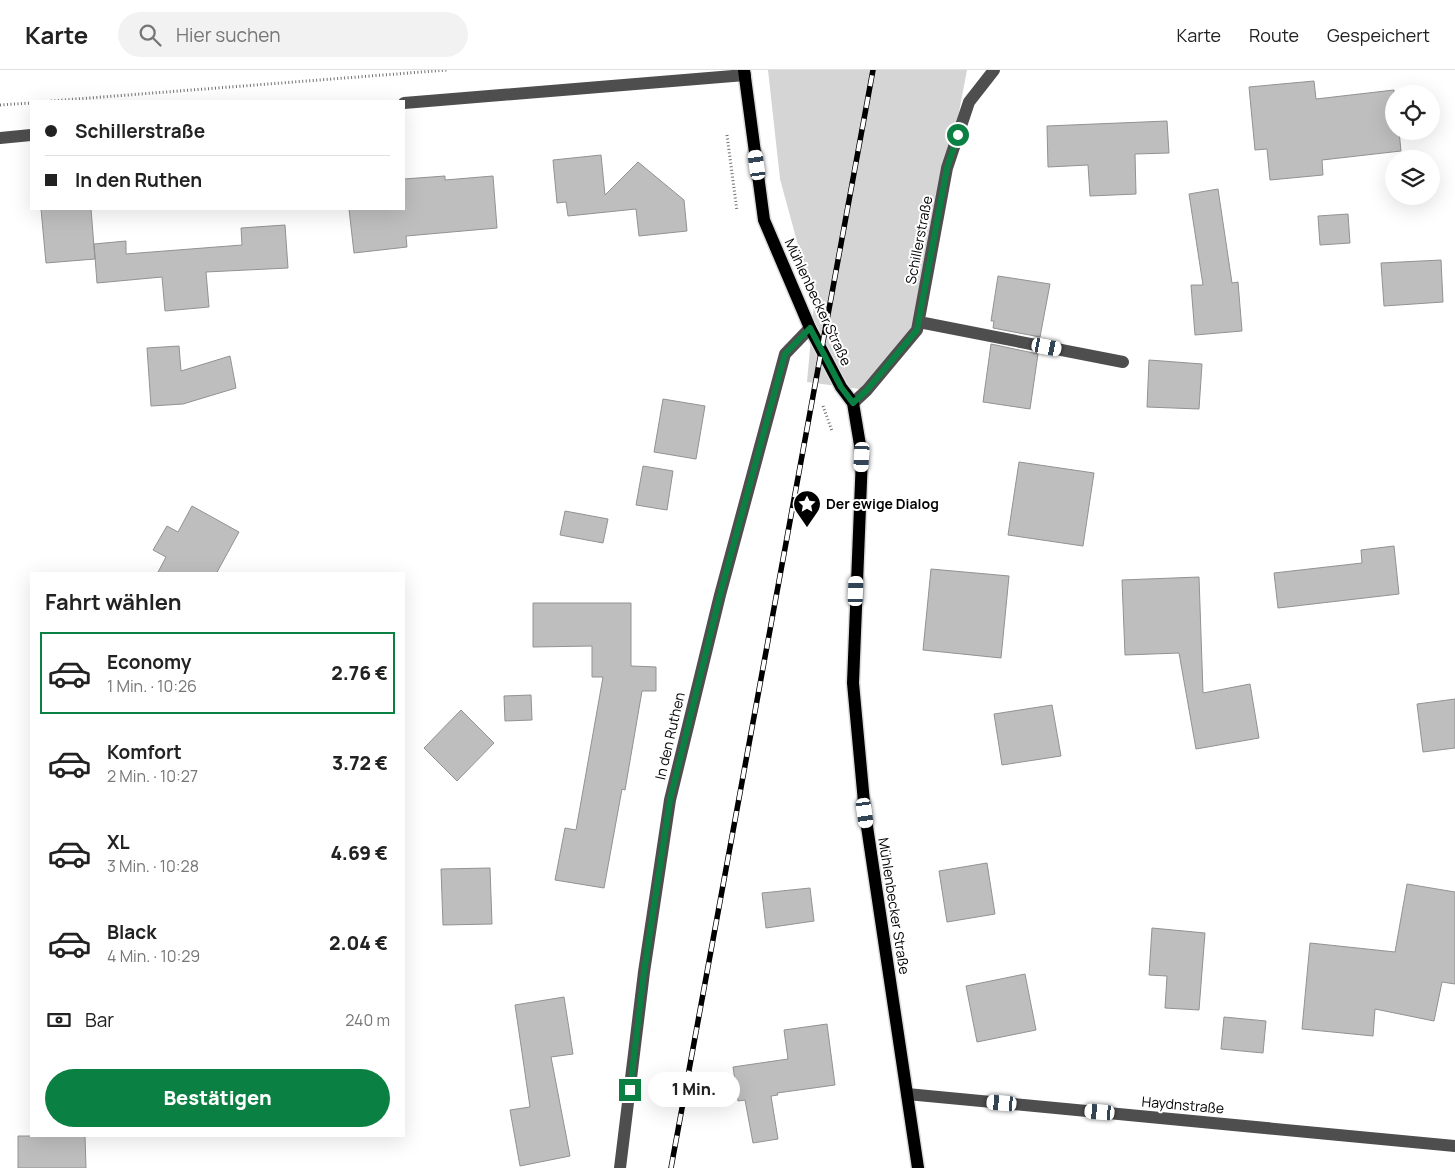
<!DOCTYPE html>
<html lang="de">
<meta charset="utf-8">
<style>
:root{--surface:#fff;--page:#f2f2f2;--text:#222;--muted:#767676;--line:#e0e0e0;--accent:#0b8043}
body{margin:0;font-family:Manrope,sans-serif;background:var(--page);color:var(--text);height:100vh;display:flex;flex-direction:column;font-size:19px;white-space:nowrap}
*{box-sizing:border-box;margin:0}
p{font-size:16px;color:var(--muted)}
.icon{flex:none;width:28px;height:28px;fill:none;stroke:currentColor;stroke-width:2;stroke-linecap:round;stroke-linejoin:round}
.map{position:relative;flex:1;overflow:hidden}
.sheet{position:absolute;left:30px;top:502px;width:375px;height:565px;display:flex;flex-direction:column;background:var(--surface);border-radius:0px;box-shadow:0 5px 20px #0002}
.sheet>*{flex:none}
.banner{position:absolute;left:30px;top:30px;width:375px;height:110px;border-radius:0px;box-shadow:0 5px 20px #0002;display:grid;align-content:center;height:110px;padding:0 15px;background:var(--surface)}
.controls{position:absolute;left:1385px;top:15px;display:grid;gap:10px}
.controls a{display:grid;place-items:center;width:55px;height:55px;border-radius:50%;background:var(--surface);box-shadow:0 5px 20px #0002;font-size:25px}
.end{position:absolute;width:22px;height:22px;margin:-11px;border:6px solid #0b8043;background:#fff;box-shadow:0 0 0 2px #fff}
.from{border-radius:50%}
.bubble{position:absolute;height:35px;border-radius:18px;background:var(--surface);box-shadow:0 5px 20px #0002;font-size:16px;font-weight:800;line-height:35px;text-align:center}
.car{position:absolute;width:15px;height:30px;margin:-15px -8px;border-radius:6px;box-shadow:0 0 4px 1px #0007;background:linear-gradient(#fff 24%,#345 0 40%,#fff 0 76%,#345 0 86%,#fff 0)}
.banner b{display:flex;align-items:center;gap:18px;height:48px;font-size:19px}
.banner b+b{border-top:1px solid var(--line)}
.banner i{width:12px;height:12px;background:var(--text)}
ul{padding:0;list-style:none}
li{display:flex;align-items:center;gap:15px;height:82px;margin:0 10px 8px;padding:0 5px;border:2px solid transparent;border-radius:0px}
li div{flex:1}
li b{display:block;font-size:19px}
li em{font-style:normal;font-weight:800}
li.on{border-color:var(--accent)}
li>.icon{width:45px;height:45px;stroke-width:1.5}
h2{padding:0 15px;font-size:22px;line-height:60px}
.pay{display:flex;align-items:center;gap:12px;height:55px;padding:0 15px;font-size:19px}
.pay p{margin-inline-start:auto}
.cta{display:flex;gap:10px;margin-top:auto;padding:10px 15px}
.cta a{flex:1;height:58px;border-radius:30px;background:var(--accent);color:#fff;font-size:20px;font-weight:800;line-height:58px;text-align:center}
header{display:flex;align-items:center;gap:30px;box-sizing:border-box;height:70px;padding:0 25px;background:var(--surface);border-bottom:1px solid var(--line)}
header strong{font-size:24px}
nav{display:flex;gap:28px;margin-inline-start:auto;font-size:18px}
.search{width:350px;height:45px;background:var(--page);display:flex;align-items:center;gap:12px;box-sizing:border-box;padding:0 18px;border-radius:28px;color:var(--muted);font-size:19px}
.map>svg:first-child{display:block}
</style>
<header>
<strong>Karte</strong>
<div class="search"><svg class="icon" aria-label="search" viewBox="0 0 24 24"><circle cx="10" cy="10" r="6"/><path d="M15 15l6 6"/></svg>Hier suchen</div>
<nav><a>Karte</a><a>Route</a><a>Gespeichert</a></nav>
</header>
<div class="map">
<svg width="1455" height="1098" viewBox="0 0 1455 1098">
<rect width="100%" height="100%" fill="#fff"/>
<path fill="#d5d5d5" d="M768,0H967L919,252L867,320L807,312L814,234L780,109Z"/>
<path fill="#bebebe" stroke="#929292" d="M1314,11L1316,29L1394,20V61H1399L1401,81L1322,90L1323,105L1270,110L1267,79L1255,80L1249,17Z
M1167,51L1169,83L1135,84L1136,124L1090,126L1088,95L1048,97L1047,56Z
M601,85L605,125L638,92L684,130L687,161L639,166L636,139L568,146L566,132L557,133L553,90Z
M445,106V110L493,106L497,158L406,166L407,177L354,183L349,139H404V109Z
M1218,119L1232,213L1238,212L1242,261L1195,265L1191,215H1203L1189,124Z
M41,139H91L95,189L46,193Z
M1348,144L1350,173L1320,175L1318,146Z
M285,155L288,198L206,202L209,237L165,241L162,207L97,213L94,174L126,171V184L242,175L241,158Z
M1441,190L1443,232L1384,236L1381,193Z
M998,206L1050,214L1040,267L993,258L994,251H991Z
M991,274L1038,284L1030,339L983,332Z
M179,276L181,301L230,286L236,318L183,334L151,336L147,278Z
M1149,290L1202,294L1199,339L1147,337Z
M663,329L705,336L696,389L654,382Z
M1019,392L1094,403L1083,476L1008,465Z
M643,396L673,401L667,440L636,435Z
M192,436L239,462L216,504H157L166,487L153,480L167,456L178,462Z
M565,441L608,449L603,473L560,465Z
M1394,476L1399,524L1278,538L1274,503L1362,493L1361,480Z
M931,499L1009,506L1001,588L923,580Z
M1199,507L1203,623L1250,614L1259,668L1196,679L1179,583L1125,585L1122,510Z
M533,533H631V596L656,597V621H642L625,720L622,719L604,818L555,810L565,758L576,760L603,607H592V576L533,577Z
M531,625L532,650L505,651L504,626Z
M1455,629V678L1423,682L1417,634Z
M1052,635L1061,686L1002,695L994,644Z
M461,640L494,673L457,711L424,678Z
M987,793L995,844L947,852L939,801Z
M490,798L492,854L443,855L441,799Z
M1407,814L1455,822V914L1442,912L1434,951L1375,939L1373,966L1302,959L1310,873L1395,882Z
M810,818L814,851L766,858L762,823Z
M1152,858L1205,863L1199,940L1165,938L1167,906L1149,905Z
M1025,904L1036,960L977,972L966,916Z
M564,927L573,984L551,987L570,1086L520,1096L510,1040L530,1037L515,935Z
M1224,947L1266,951L1263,983L1221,979Z
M827,954L835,1015L777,1023L778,1025L771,1026L778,1069L753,1073L745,1030L738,1031L733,997L788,989L784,960Z
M18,1066H85L86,1098H18Z"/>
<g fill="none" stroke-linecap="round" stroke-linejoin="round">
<g stroke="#dbdbdb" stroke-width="15">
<path id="major" d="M744,0L764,150L810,258L841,317L853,333L862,387L853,613L865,743L918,1098"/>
</g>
<path stroke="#707070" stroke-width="3" stroke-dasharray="1 2.5" stroke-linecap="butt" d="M51,31L447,0
M0,35L31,33
M727,65L737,141
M823,336L832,361"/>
<path stroke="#4e4e4e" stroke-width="12" d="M404,33L745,5
M0,68L31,65
M919,252L1123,292
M853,333L867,320L917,260L947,98L969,32L994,0
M907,1024L1455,1076
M620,1098L644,902L670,730L720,525L785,284L810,258"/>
<use href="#major" stroke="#000" stroke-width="12"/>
<g stroke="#000" stroke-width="5.5">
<path id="rail" d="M671,1098L873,0"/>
</g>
<use href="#rail" stroke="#fff" stroke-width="4" stroke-dasharray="11" stroke-linecap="butt"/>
</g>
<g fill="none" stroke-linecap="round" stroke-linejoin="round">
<path stroke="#0b8043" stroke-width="6" d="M630,1020L644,902L670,730L720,525L785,284L810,258L841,317L853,333L867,320L917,260L947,98L958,65"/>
</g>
<defs>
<g id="sight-pin" transform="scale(1.4375)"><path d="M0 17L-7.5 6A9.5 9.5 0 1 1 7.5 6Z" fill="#000" stroke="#fff"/><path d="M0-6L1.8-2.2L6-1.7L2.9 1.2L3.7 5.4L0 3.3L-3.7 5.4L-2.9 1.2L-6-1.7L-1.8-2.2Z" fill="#fff"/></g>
</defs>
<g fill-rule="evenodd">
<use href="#sight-pin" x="807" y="434"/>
</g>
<g text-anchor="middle" stroke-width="4" stroke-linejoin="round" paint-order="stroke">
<g font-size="14" fill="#000" stroke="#fff">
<text transform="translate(919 170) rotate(-79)" y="5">Schillerstraße</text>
<text transform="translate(818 232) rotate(65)" y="5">Mühlenbecker Straße</text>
<text transform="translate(670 666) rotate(-77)" y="5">In den Ruthen</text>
<text transform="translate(894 836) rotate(81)" y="5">Mühlenbecker Straße</text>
<text transform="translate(1183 1035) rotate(5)" y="5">Haydnstraße</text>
</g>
<g font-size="14" font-weight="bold" fill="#000" stroke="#fff" text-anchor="start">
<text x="826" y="439">Der ewige Dialog</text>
</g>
</g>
</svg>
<div class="controls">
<a><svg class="icon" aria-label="locate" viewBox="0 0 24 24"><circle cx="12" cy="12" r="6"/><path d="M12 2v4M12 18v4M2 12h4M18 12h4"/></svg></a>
<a><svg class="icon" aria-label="layers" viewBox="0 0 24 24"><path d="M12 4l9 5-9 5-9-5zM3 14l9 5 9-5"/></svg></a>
</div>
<i class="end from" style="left:958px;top:65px"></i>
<i class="end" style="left:630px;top:1020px"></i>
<div class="bubble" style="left:648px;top:1002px;width:92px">1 Min.</div>
<i class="car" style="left:757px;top:95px;rotate:352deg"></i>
<i class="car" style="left:1047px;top:277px;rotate:101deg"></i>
<i class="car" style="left:862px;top:387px;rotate:183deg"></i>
<i class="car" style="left:856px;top:521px;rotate:2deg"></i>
<i class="car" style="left:865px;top:743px;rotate:172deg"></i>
<i class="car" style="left:1002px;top:1033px;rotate:275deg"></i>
<i class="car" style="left:1100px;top:1042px;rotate:275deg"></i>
<div class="banner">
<b><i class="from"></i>Schillerstraße</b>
<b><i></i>In den Ruthen</b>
</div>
<section class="sheet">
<h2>Fahrt wählen</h2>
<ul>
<li class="on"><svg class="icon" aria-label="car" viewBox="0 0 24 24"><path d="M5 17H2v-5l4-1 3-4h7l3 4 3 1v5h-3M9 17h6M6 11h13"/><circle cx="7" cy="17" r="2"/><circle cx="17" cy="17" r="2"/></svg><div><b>Economy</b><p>1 Min. · 10:26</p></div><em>2.76 €</em></li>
<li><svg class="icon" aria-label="car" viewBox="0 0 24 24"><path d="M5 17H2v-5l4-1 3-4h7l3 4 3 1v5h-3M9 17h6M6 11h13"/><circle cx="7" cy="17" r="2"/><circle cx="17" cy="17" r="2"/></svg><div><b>Komfort</b><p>2 Min. · 10:27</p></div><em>3.72 €</em></li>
<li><svg class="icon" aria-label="car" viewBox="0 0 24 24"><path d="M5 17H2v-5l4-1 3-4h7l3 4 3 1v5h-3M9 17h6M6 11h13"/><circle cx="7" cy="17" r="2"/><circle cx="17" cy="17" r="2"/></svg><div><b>XL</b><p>3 Min. · 10:28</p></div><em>4.69 €</em></li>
<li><svg class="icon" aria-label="car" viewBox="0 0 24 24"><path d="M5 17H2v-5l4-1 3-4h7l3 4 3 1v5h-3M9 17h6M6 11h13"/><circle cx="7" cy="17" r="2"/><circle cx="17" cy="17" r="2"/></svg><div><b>Black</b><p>4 Min. · 10:29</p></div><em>2.04 €</em></li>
</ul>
<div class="pay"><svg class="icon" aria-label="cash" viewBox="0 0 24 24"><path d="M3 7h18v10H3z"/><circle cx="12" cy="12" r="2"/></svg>Bar<p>240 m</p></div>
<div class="cta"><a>Bestätigen</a></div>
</section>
</div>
